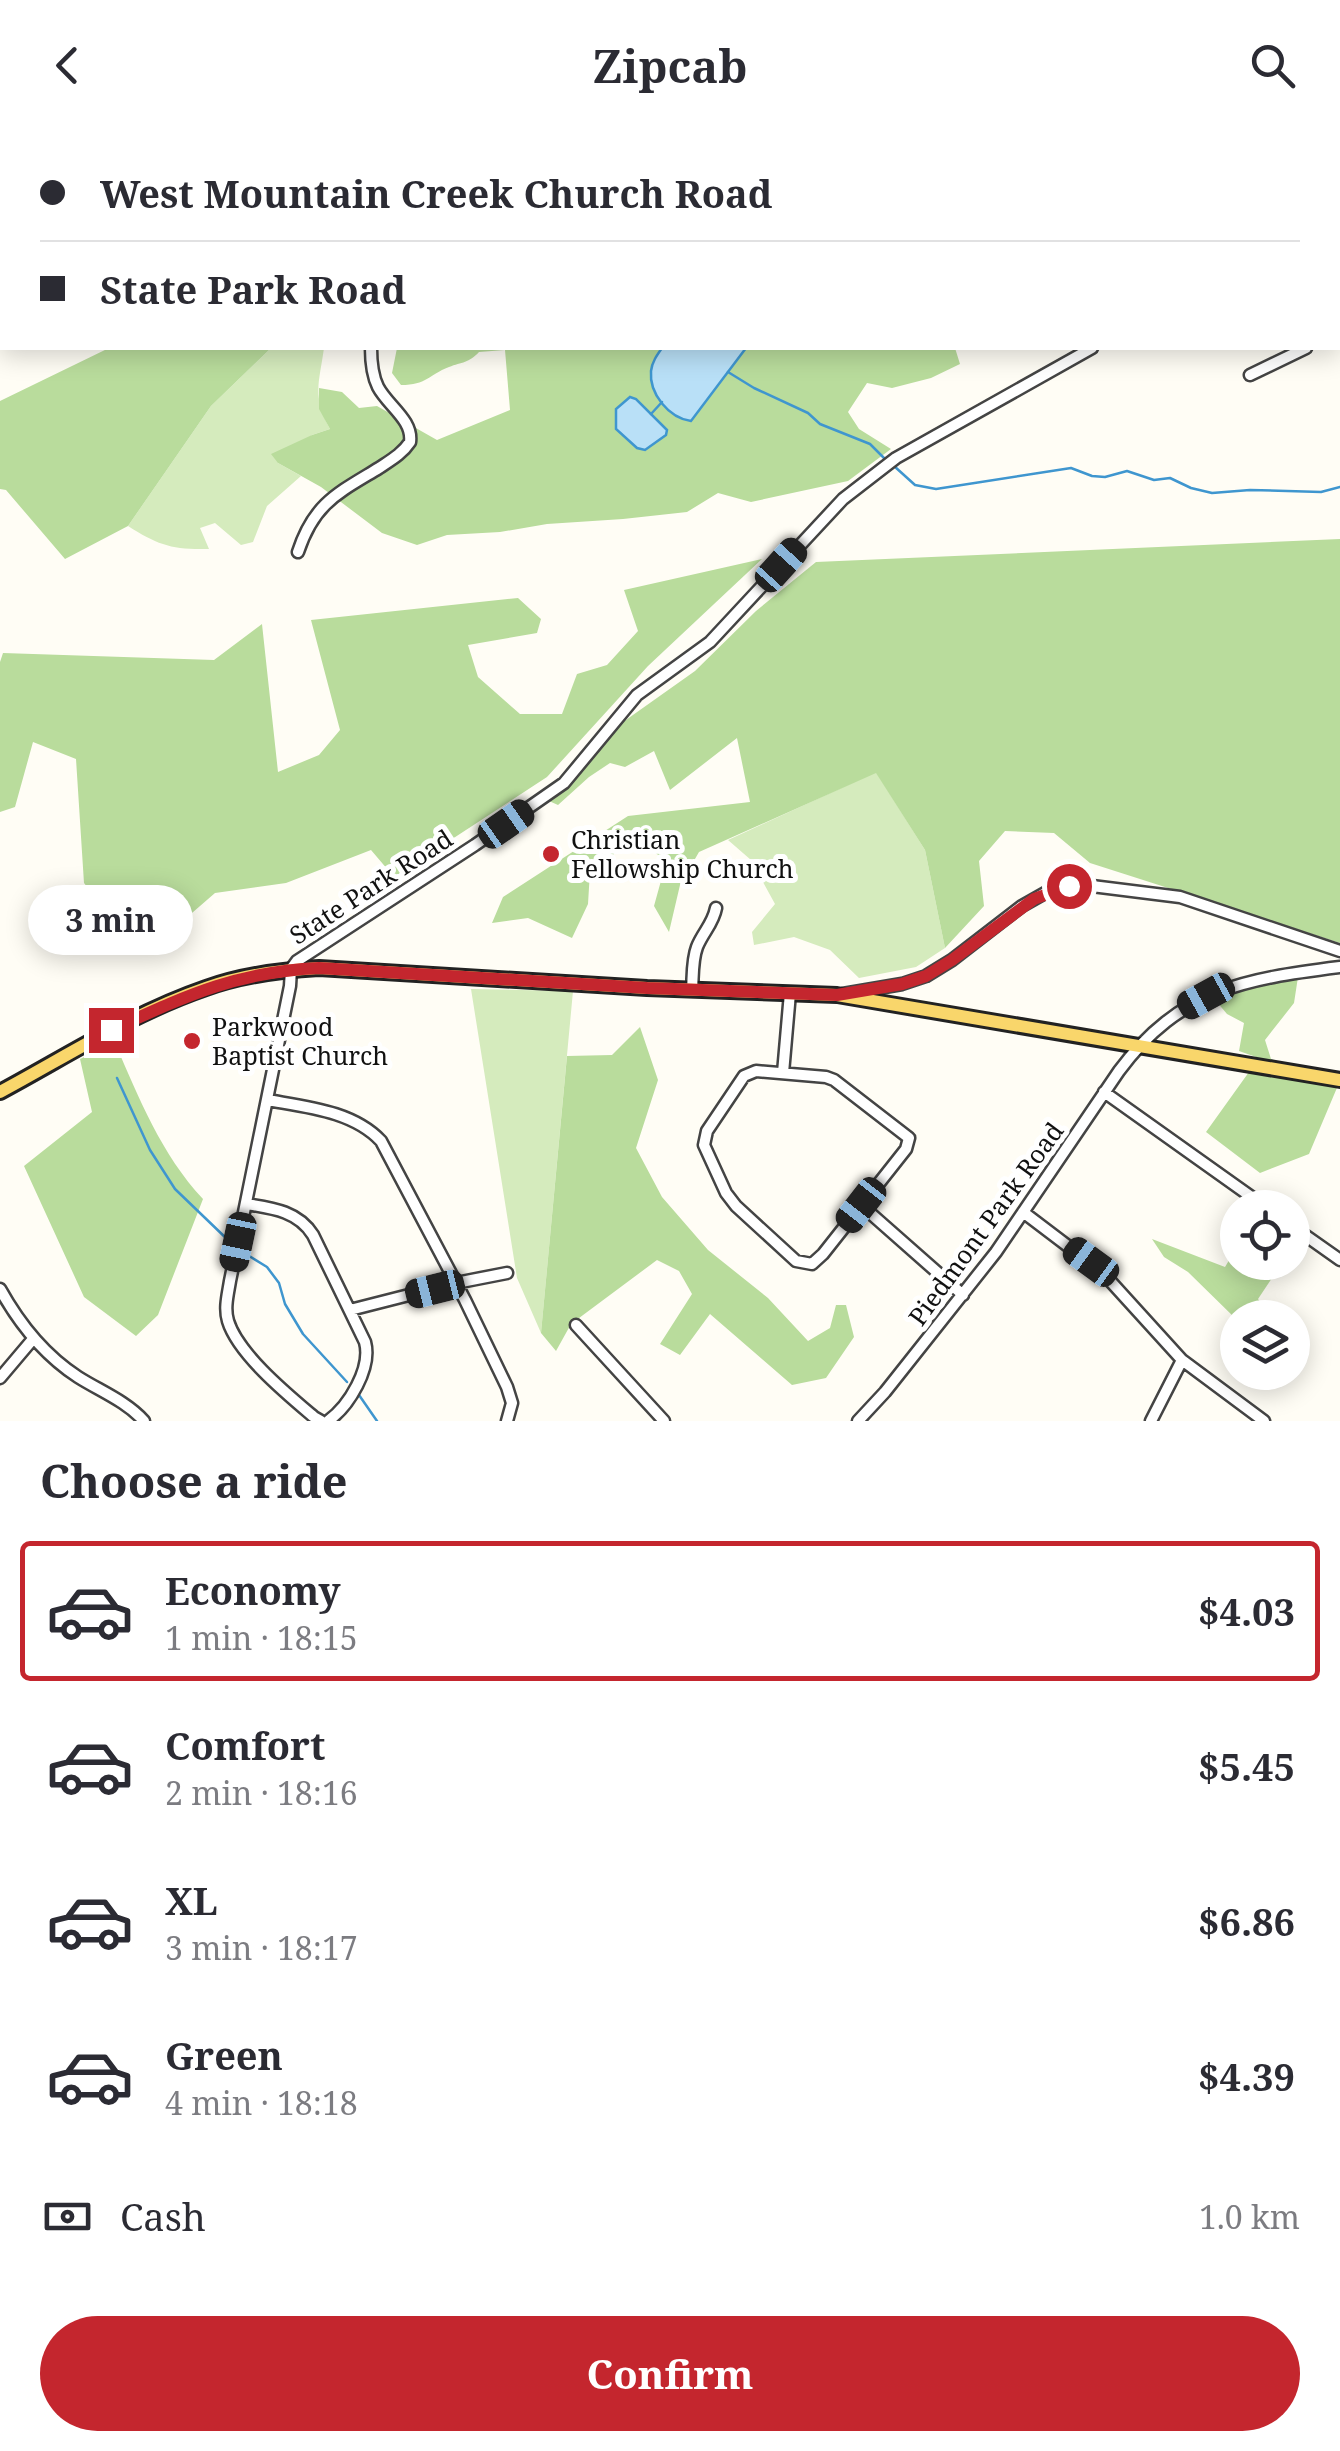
<!DOCTYPE html>
<meta charset="utf-8">
<style>
:root{--surface:#fff;--page:#f2f2f3;--text:#2b2b33;--muted:#7c7c81;--line:#e1e1e2;--accent:#c4262e}
body{margin:0;font-family:"Noto Serif",serif;background:var(--page);color:var(--text);height:100vh;display:flex;flex-direction:column;font-size:38px;white-space:nowrap}
*{box-sizing:border-box;margin:0}
p{font-size:32px;color:var(--muted)}
.icon{flex:none;width:55px;height:55px;fill:none;stroke:currentColor;stroke-width:2;stroke-linecap:round;stroke-linejoin:round}
.map{position:relative;height:1291px;overflow:hidden}
.sheet{display:flex;flex-direction:column;background:var(--surface);flex:1}
.sheet>*{flex:none}
.banner{position:absolute;left:0px;top:0px;width:1340px;height:220px;box-shadow:0 5px 25px #0003;display:grid;align-content:center;height:220px;padding:0 40px;background:var(--surface)}
.fabs{position:absolute;left:1220px;top:1060px;display:grid;gap:20px}
.fabs a{display:grid;place-items:center;width:90px;height:90px;border-radius:50%;background:var(--surface);box-shadow:0 5px 25px #0003;font-size:50px}
.end{position:absolute;width:45px;height:45px;margin:-22px;border:12px solid #c4262e;background:#fff;box-shadow:0 0 0 5px #fff}
.from{border-radius:50%}
.bubble{position:absolute;height:70px;border-radius:35px;background:var(--surface);box-shadow:0 5px 25px #0003;font-size:32px;font-weight:700;line-height:70px;text-align:center}
.car{position:absolute;width:30px;height:60px;margin:-30px -15px;border-radius:12px;box-shadow:0 0 8px 2px #0007;background:linear-gradient(#222 24%,#8ab4d8 0 40%,#222 0 76%,#8ab4d8 0 86%,#222 0)}
.banner b{display:flex;align-items:center;gap:35px;height:95px;font-size:38px}
.banner b+b{border-top:2px solid var(--line)}
.banner i{width:25px;height:25px;background:var(--text)}
ul{padding:0;list-style:none}
li{display:flex;align-items:center;gap:30px;height:140px;margin:0 20px 15px;padding:0 20px;border:5px solid transparent;border-radius:10px}
li div{flex:1}
li b{display:block;font-size:38px}
li em{font-style:normal;font-weight:700}
li.current{border-color:var(--accent)}
li>.icon{width:90px;height:90px;stroke-width:1.5}
h2{padding:0 40px;font-size:45px;line-height:120px}
.pay{display:flex;align-items:center;gap:25px;height:110px;padding:0 40px;font-size:38px}
.pay p{margin-inline-start:auto}
.cta{display:flex;gap:20px;margin-top:auto;padding:20px 40px}
.cta a{flex:1;height:115px;border-radius:60px;background:var(--accent);color:#fff;font-size:40px;font-weight:700;line-height:115px;text-align:center}
header{display:flex;justify-content:space-between;align-items:center;height:130px;padding:0 40px;background:var(--surface);font-size:45px;font-weight:700}
.map>svg:first-child{display:block}
</style>
<header><svg class="icon" aria-label="back" viewBox="0 0 24 24"><path d="M15 5l-7 7 7 7"/></svg>Zipcab<svg class="icon" aria-label="search" viewBox="0 0 24 24"><circle cx="10" cy="10" r="6"/><path d="M15 15l6 6"/></svg></header>
<div class="map">
<svg width="1340" height="1291" viewBox="0 0 1340 1291">
<rect width="100%" height="100%" fill="#fffdf5"/>
<path fill="#d5ebbd" d="M271,218H324C319,254 312,265 330,299L312,305L278,333L301,346L267,376L253,412L241,415L215,393L200,398L209,419C172,420 158,415 128,396L211,276Z
M876,642L925,720L945,818L916,837L859,848L830,820L794,807L754,815L752,802L775,774L751,730L728,710Z
M471,859L573,861L541,1203L517,1148Z"/>
<path fill="#b9dc9c" d="M109,218H271L211,276L128,396L65,429L6,360L0,359V271Z
M397,218H955L960,234L931,248L892,258L867,253L848,282L859,299L891,319L848,351L751,372L718,363L687,382L623,389L547,394L500,402L447,405L417,415L382,403L321,357L278,333L271,324L312,305L330,299L319,279V258L342,262L359,278L377,276L437,310L510,280L505,220L479,222C469,233 462,232 449,237C428,245 427,255 401,255L392,243Z
M1340,409V813L1090,733L1054,703L1005,701L979,731L984,776L945,818L925,720L876,643L699,722L680,755L669,802L654,776L667,729L638,715L617,722L590,741L588,774L572,808L528,788L492,793L503,767L628,686L750,672L737,608L670,660L654,621L625,637L610,633L589,647L558,675L549,671L592,630L616,597L695,541L756,481L816,432Z
M762,429L648,536L547,647L394,747L371,720L286,753L215,763L177,796L134,816L84,753L76,629L33,612L15,677L0,682V532L3,523L214,530L262,494L278,642L319,625L340,600L311,490L518,468L541,489L537,503L468,515L478,547L520,584H562L577,544L607,535L638,501L624,460Z
M1298,847L1294,873L1265,910L1271,929L1339,953L1309,1024L1260,1043L1206,1002L1259,928L1239,921L1244,893L1227,884L1211,865L1242,855Z
M640,897L658,950L636,1018L662,1067L708,1120L768,1168L808,1211L830,1198L836,1175H846L854,1207L826,1248L792,1255L710,1184L680,1225L660,1214L692,1164L679,1141L657,1130L571,1194L556,1221L541,1203L567,926L612,925Z
M115,913C139,968 161,1024 203,1069L158,1185L136,1206L84,1167L24,1036L92,982L80,929Z
M1152,1109L1225,1137L1237,1117L1238,1132L1282,1133L1258,1169L1271,1187L1238,1188L1237,1190L1188,1142L1164,1127Z"/>
<path fill="#b9e0f7" stroke="#3f96cf" stroke-width="2.5" d="M662,218H746L691,291C669,288 649,264 651,241C652,232 657,225 662,218Z
M630,267L636,269L667,300L666,305L645,320L637,318L616,299V279Z"/>
<g fill="none" stroke-linecap="round" stroke-linejoin="round">
<path stroke="#3f96cf" stroke-width="2.5" d="M728,242L754,258L808,283L820,294L870,314L884,328
M651,284L662,272
M894,336L915,355L936,359L1071,338L1092,346L1105,347L1127,341L1154,350L1170,348L1191,358L1212,363L1250,360L1321,362L1340,357
M117,948L150,1020L175,1059L228,1110
M246,1124L267,1137L279,1153L285,1174L303,1204L347,1252
M359,1265L377,1291"/>
<g stroke="#444" stroke-width="15">
<path id="minor" d="M272,0L274,2
M1070,0L1075,2
M310,2L313,0
M450,2L451,0
M1338,77L1340,76
M1338,97L1340,103
M0,103L2,106
M0,191L2,188
M1338,203L1340,202
M1250,245L1306,218
M298,422C314,373 338,363 379,338C391,330 402,324 410,312C413,290 388,276 378,257C372,245 371,232 371,218
M692,860C693,846 692,830 697,817C703,802 713,794 716,778
M843,864L902,854L926,846L952,830L1022,776L1045,763L1069,756H1092L1180,767L1340,821
M756,941L826,947L834,950L909,1008L906,1019L823,1124L812,1134L796,1131L736,1076L726,1063L704,1015L707,1001L744,946Z
M783,943L790,863
M1104,962L1267,1078
M267,970C306,977 353,981 381,1011L465,1170L507,1257L512,1273L507,1291
M246,1074C272,1078 298,1081 313,1105L365,1212C372,1238 349,1276 328,1291
M861,1075L963,1165
M1023,1082L1102,1142L1182,1230L1264,1291
M1292,1096L1340,1130
M0,1159C20,1195 44,1225 78,1247C100,1261 126,1271 144,1291
M350,1180L456,1153L507,1143
M576,1195L664,1291
M0,1248L33,1209
M321,1291L314,1287C288,1265 238,1224 228,1191C224,1178 228,1164 230,1151L290,856L291,839L297,831L475,715L564,653L637,565L710,512L843,369L896,328L1092,218
M858,1291L885,1262L996,1122L1119,941C1180,859 1245,849 1340,837
M1151,1291L1182,1230"/>
</g>
<g stroke="#222" stroke-width="18">
<path id="major" d="M0,962C67,926 133,883 206,858C242,845 280,840 319,838L647,858L837,865L1340,950"/>
</g>
<use href="#minor" stroke="#fff" stroke-width="10"/>
<use href="#major" stroke="#f9d66b" stroke-width="12"/>
</g>
<g fill="none" stroke-linecap="round" stroke-linejoin="round">
<path stroke="#c4262e" stroke-width="12" d="M111,900C186,866 235,842 319,838L647,858L837,865L902,854L926,846L952,830L1034,769L1069,756"/>
</g>
<g fill="#c4262e" stroke="#fff" stroke-width="4">
<circle cx="551" cy="724" r="10"/>
<circle cx="192" cy="911" r="10"/>
</g>
<g text-anchor="middle" stroke-width="10" stroke-linejoin="round" paint-order="stroke">
<g font-size="25" fill="#111" stroke="#fff" text-anchor="start">
<text x="571" y="719">Christian<tspan x="571" dy="29">Fellowship Church</tspan></text>
<text x="212" y="906">Parkwood<tspan x="212" dy="29">Baptist Church</tspan></text>
</g>
<g font-size="25" fill="#111" stroke="#fff">
<text transform="translate(371 757) rotate(-33)" y="9">State Park Road</text>
<text transform="translate(986 1094) rotate(-54)" y="9">Piedmont Park Road</text>
</g>
</g>
</svg>
<div class="fabs">
<a><svg class="icon" aria-label="locate" viewBox="0 0 24 24"><circle cx="12" cy="12" r="6"/><path d="M12 2v4M12 18v4M2 12h4M18 12h4"/></svg></a>
<a><svg class="icon" aria-label="layers" viewBox="0 0 24 24"><path d="M12 4l9 5-9 5-9-5zM3 14l9 5 9-5"/></svg></a>
</div>
<i class="end from" style="left:1069px;top:756px"></i>
<i class="end" style="left:111px;top:900px"></i>
<div class="bubble" style="left:28px;top:755px;width:165px">3 min</div>
<i class="car" style="left:781px;top:435px;rotate:42deg"></i>
<i class="car" style="left:506px;top:694px;rotate:55deg"></i>
<i class="car" style="left:1206px;top:866px;rotate:241deg"></i>
<i class="car" style="left:861px;top:1075px;rotate:218deg"></i>
<i class="car" style="left:238px;top:1112px;rotate:192deg"></i>
<i class="car" style="left:1091px;top:1132px;rotate:306deg"></i>
<i class="car" style="left:435px;top:1159px;rotate:256deg"></i>
<div class="banner">
<b><i class="from"></i>West Mountain Creek Church Road</b>
<b><i></i>State Park Road</b>
</div>
</div>
<section class="sheet">
<h2>Choose a ride</h2>
<ul>
<li class="current"><svg class="icon" aria-label="car" viewBox="0 0 24 24"><path d="M5 17H2v-5l4-1 3-4h7l3 4 3 1v5h-3M9 17h6M6 11h13"/><circle cx="7" cy="17" r="2"/><circle cx="17" cy="17" r="2"/></svg><div><b>Economy</b><p>1 min · 18:15</p></div><em>$4.03</em></li>
<li><svg class="icon" aria-label="car" viewBox="0 0 24 24"><path d="M5 17H2v-5l4-1 3-4h7l3 4 3 1v5h-3M9 17h6M6 11h13"/><circle cx="7" cy="17" r="2"/><circle cx="17" cy="17" r="2"/></svg><div><b>Comfort</b><p>2 min · 18:16</p></div><em>$5.45</em></li>
<li><svg class="icon" aria-label="car" viewBox="0 0 24 24"><path d="M5 17H2v-5l4-1 3-4h7l3 4 3 1v5h-3M9 17h6M6 11h13"/><circle cx="7" cy="17" r="2"/><circle cx="17" cy="17" r="2"/></svg><div><b>XL</b><p>3 min · 18:17</p></div><em>$6.86</em></li>
<li><svg class="icon" aria-label="car" viewBox="0 0 24 24"><path d="M5 17H2v-5l4-1 3-4h7l3 4 3 1v5h-3M9 17h6M6 11h13"/><circle cx="7" cy="17" r="2"/><circle cx="17" cy="17" r="2"/></svg><div><b>Green</b><p>4 min · 18:18</p></div><em>$4.39</em></li>
</ul>
<div class="pay"><svg class="icon" aria-label="cash" viewBox="0 0 24 24"><path d="M3 7h18v10H3z"/><circle cx="12" cy="12" r="2"/></svg>Cash<p>1.0 km</p></div>
<div class="cta"><a>Confirm</a></div>
</section>
